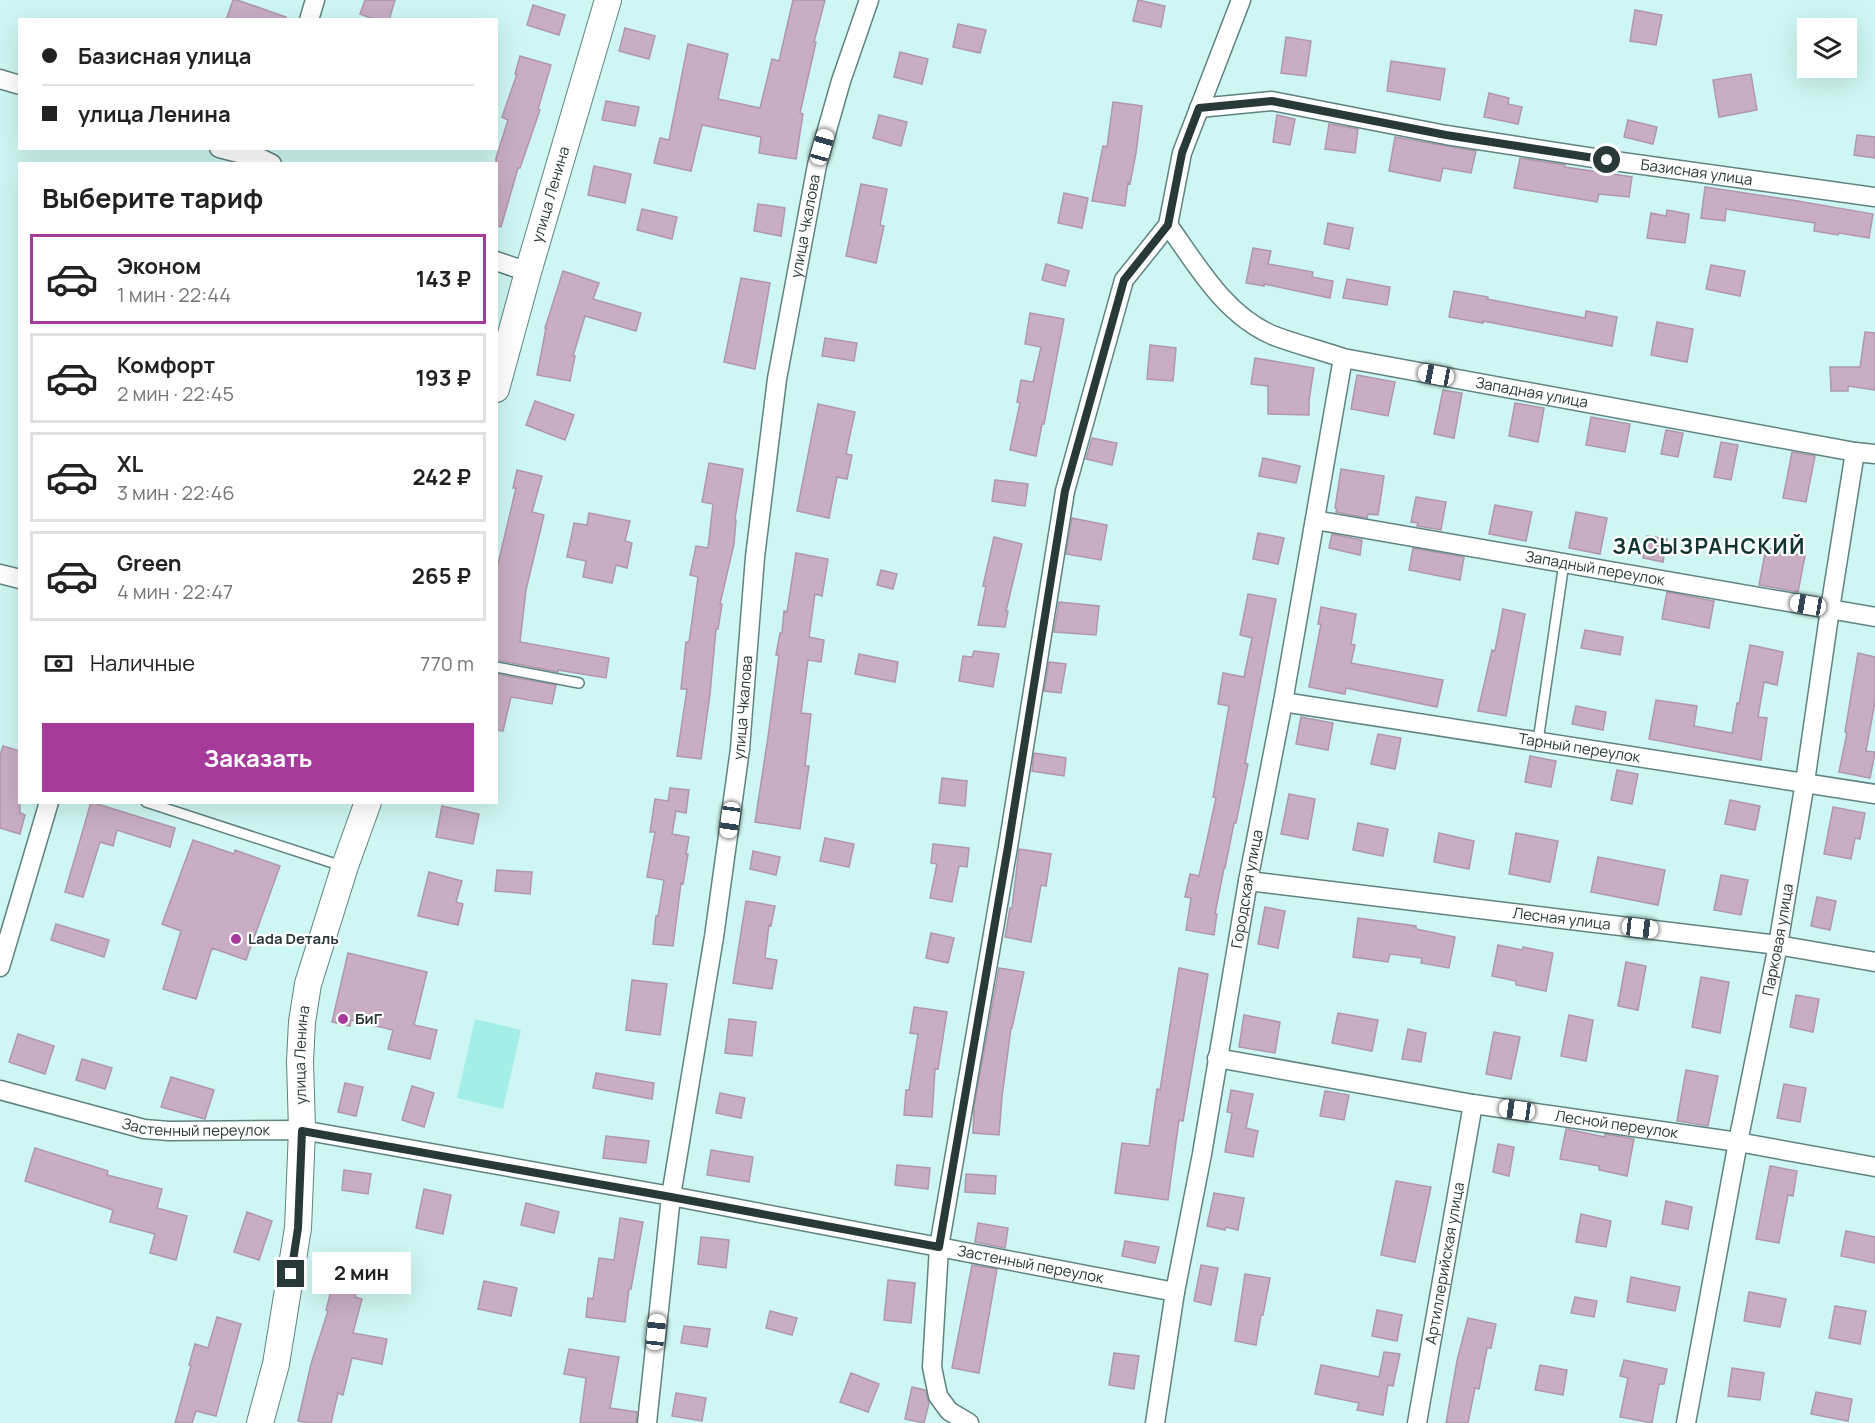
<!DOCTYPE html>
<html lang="ru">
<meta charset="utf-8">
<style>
:root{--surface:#fff;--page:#f2f2f2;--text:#222;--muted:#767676;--line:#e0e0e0;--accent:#a63a9a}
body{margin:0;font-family:Manrope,sans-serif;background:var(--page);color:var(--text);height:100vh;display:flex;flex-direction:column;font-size:22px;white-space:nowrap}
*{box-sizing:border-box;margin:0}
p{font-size:20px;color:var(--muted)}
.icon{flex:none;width:33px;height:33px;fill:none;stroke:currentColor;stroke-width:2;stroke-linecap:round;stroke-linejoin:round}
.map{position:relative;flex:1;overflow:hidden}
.details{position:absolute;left:18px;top:162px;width:480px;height:642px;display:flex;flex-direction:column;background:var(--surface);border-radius:0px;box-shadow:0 6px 24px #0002}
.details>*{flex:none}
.guide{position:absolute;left:18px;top:18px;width:480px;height:132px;border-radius:0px;box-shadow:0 6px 24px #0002;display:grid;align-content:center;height:132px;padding:0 24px;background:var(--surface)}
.controls{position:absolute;left:1797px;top:18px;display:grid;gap:12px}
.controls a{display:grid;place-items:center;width:60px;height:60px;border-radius:0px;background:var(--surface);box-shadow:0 6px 24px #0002;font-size:30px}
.end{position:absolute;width:27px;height:27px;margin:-14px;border:8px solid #293937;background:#fff;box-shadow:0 0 0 3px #fff}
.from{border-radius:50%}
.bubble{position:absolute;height:42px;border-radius:0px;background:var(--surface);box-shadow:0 6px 24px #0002;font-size:20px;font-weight:700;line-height:42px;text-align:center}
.car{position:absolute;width:18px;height:36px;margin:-18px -9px;border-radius:8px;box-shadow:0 0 4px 2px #0007;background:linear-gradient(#fff 24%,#345 0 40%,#fff 0 76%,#345 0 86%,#fff 0)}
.guide b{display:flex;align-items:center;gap:21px;height:57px;font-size:22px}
.guide b+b{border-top:2px solid var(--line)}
.guide i{width:15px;height:15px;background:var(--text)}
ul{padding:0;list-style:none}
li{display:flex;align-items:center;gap:18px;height:90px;margin:0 12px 9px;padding:0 12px;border:3px solid var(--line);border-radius:0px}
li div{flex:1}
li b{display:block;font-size:22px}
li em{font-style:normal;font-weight:700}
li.selected{border-color:var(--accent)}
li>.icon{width:54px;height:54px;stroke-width:1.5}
h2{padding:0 24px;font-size:27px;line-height:72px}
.pay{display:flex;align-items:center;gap:15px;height:66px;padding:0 24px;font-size:22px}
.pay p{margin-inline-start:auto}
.button{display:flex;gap:12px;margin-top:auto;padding:12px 24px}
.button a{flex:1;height:69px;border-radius:0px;background:var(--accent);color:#fff;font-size:24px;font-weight:700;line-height:69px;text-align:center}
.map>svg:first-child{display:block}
</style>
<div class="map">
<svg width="1875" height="1423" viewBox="0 0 1875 1423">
<rect width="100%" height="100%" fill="#cef6f2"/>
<path fill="#a3efe7" d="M475,1019L521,1030L503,1109L457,1098Z"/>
<path fill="#c8adc3" stroke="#b097ac" stroke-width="1.5" d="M233,0H237L286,17V20H226Z
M365,0H395L389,20H376L360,14Z
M793,0H825L814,42H816L800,113L803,114L796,159L759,153L761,137L702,125L691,171L654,163L660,138L669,140L688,44L728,54L718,99L760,108L772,59L779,61Z
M1138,0L1165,6L1161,27L1133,21Z
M533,5L565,15L559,35L527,25Z
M1635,10L1662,15L1656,45L1630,41Z
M958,24L986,30L980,53L953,47Z
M625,28L655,36L649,59L619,51Z
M1286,37L1311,41L1306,76L1281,73Z
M900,52L928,59L922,84L894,77Z
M520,56L551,65L538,109L540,110L520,168H518L501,227L496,226V158L508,120L502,117L517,74H515Z
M1391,61L1445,69L1440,100L1387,91Z
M1751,74L1757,110L1719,117L1713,80Z
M1489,93L1509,98L1508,104L1522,107L1518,124L1484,117Z
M606,101L639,107L635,126L602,120Z
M1113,102L1142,106L1136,153L1130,184L1128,183L1125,206L1092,201L1103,146L1107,147Z
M879,115L907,122L901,146L873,138Z
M1277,115L1295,119L1290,145L1273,142Z
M1628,120L1657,127L1653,144L1624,137Z
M1329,124L1358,129L1355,153L1325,149Z
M1857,135L1875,137V158L1854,155Z
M1395,137L1476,151L1471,173L1443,168L1440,181L1389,171Z
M1520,158L1565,165V167L1632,177L1629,197L1599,194L1597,202L1514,188Z
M594,166L631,174L625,203L588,195Z
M861,184L887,189L880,225L884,226L876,263L846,256Z
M1705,187L1792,200L1873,214L1869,238L1839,233L1838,235L1814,231L1815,223L1726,209L1725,221L1701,218Z
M1064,193L1088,198L1082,228L1058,223Z
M758,204L785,208L781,236L754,231Z
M642,209L677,217L672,239L637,230Z
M1667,210L1689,214L1685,243L1647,238L1651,213L1666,216Z
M1328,223L1353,228L1349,249L1324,244Z
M1253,248L1271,251L1268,264L1313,272L1312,277L1333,281L1330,298L1264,284V286L1246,283Z
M1046,264L1069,271L1065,286L1042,280Z
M1711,265L1745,271L1740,296L1706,289Z
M563,271L599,283L593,299L641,313L636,331L585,316L573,356H575L570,381L537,375L546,328H545Z
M741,278L770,283L755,369L724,362Z
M1347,279L1390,287L1387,305L1343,298Z
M1454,291L1488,297L1487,299L1585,318L1586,311L1617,317L1612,346L1483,321V323L1449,317Z
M1030,313L1064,319L1044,424H1042L1036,456L1010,450L1020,403L1017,402L1021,380L1033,382L1041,347L1025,344Z
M1657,322L1693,329L1687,362L1651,355Z
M1865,332L1875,333V390L1848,386V391H1831L1830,367H1860Z
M825,338L857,343L854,361L822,356Z
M1150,345L1176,348L1173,381L1147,379Z
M1255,358L1314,368L1309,401V415L1268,414V386L1251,384Z
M1357,375L1395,382L1388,416L1351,409Z
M1443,390L1462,393L1454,438L1434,434Z
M535,401L574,415L565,440L526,425Z
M1515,403L1544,408L1538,442L1509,436Z
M818,404L855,412L846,454L852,455L847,479L837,477L829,518L797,511Z
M1591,417L1630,424L1625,452L1586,445Z
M1666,430L1683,433L1678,457L1661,454Z
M1092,438L1117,443L1112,465L1086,459Z
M1721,442L1738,445L1731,480L1714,477Z
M1792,452L1815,456L1806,502L1783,498Z
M1263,458L1300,466L1296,483L1259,476Z
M709,463L743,469L735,519L736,520L734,544L720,604H722L718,629H716L710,694L701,759L677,756L687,689H681L686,642H689L698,577L690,575L696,546L708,548L713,504L702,502Z
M1341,469L1384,476L1378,515L1368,514L1367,518L1336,512L1337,509L1335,508Z
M517,470L542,476L532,512L544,515L526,590L520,642L609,658L606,678L558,670V672L496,660V572L516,488H513Z
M995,480L1028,484L1025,506L992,501Z
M1416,497L1446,502L1441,530L1417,526L1418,523L1411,522Z
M1495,505L1532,512L1526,541L1489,534Z
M1576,512L1607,518L1600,554L1569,548Z
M589,513L630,521L625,541L632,543L627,568L616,565L612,583L583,577L586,561L567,557L574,523L587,525Z
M1072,518L1107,525L1101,560L1066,554Z
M1258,533L1284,538L1278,564L1253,559Z
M1332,534L1362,540L1360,555L1329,548Z
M1647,536L1667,539L1663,562L1643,558Z
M994,537L1022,544L1006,611H1008L1005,627L978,625L986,586H983Z
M1413,548L1464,557L1460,580L1409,570Z
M1766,548L1805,556L1798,592L1759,585Z
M796,553L828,559L822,596L815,594L809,637L824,640L821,662L808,660L801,713L811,714L805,766H809L800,829L755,822L768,737L779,655H776L780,633H782L784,611L787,612Z
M881,570L897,574L893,589L877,585Z
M1667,592L1714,601L1709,628L1662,619Z
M1248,594L1276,599L1245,763L1248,764L1236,823H1234L1225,868H1224L1215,914H1217L1214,935L1186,930L1191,898L1185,897L1190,874L1199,876L1216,798L1213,797L1229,706L1218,704L1223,673L1244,677L1252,638L1240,635Z
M1059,602L1099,606L1096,635L1054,632Z
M1321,607L1356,614L1351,644L1355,645L1351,663L1443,680L1437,707L1346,688L1345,694L1309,687L1321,624H1318Z
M1503,609L1525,614L1506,716L1478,711L1492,650L1495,651Z
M1585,630L1623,637L1620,655L1581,648Z
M1750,645L1783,652L1777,685L1764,682L1758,717L1767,718L1761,760L1649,739L1656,700L1697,706L1694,726L1732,733L1737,703L1739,704Z
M974,651L999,654L993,687L959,681L963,656L972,657Z
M1858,653L1875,657V702L1866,751L1875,752L1870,778L1839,772L1847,733L1845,732Z
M859,654L898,662L895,682L855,674Z
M1049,662L1066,664L1061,693L1044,691Z
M496,674L556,685L552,704L511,697L503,731L496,730Z
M1576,706L1606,712L1603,730L1572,724Z
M1301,717L1333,723L1328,750L1296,744Z
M1378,734L1401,738L1395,769L1371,764Z
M3,746L20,751V813L25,815L20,834L0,828V755Z
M1034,753L1066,758L1064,776L1032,771Z
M1530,756L1556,761L1551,787L1525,782Z
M1617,770L1638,774L1632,804L1611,800Z
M942,778L967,781L965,806L939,803Z
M670,788L689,790L686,813L676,811L672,834L689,837L686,854H688L683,884L681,883L673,946L653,944L656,916H658L664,880L647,877L655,832H650L655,799L668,801Z
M1289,794L1315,799L1308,839L1281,834Z
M1730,800L1760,806L1755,830L1725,824Z
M91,802L175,828L170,847L117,830L113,846L100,842L83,897L65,892Z
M442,806L479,814L473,844L436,837Z
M1833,807L1865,813L1860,839L1855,838L1851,859L1824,854Z
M1358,823L1388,829L1383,856L1353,850Z
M1439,833L1474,841L1469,869L1434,862Z
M1516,833L1558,841L1550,882L1509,874Z
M825,838L854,844L849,867L820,861Z
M193,840L234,854L235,850L280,866L246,960L212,948L196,999L163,989L181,931L162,924Z
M933,844L969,848L967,867L959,866L952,902L930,898L937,864L931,863Z
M1019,849L1051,854L1046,886L1041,885L1031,942L1005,937L1010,908H1012Z
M753,851L780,857L776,875L750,869Z
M1598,857L1665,870L1658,905L1591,892Z
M497,870L532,872L530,894L495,891Z
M429,872L462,881L456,902L463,904L458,925L418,916Z
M1721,875L1748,880L1741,915L1714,910Z
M1817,897L1836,901L1830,930L1811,926Z
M746,901L775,906L771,926L769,925L765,958L777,960L772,989L733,983Z
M1265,907L1285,911L1278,948L1258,944Z
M1358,918L1416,926V929L1455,937L1449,968L1421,963L1422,958L1390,954L1388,962L1353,957Z
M56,924L109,940L104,957L51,940Z
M931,933L954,938L948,963L926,958Z
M1498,945L1522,950L1523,947L1553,953L1546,991L1516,985V981L1492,976Z
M348,953L427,972L414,1025L437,1030L430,1059L388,1049L393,1030L351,1020L350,1026L332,1022Z
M1626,962L1646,966L1638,1010L1618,1006Z
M999,968L1024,972L1012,1028H1011L1002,1097L999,1135L973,1133L974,1107Z
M1179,968L1208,974L1183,1121L1179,1120L1168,1200L1115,1193L1122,1143L1149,1146L1157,1089L1160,1090Z
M1701,977L1729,982L1720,1033L1692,1027Z
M632,980L667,984L660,1035L626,1030Z
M1796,995L1819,999L1813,1032L1790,1027Z
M914,1007L947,1012L938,1069L935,1068L932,1117L904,1115L906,1090H909L918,1034L910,1033Z
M1338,1013L1378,1020L1372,1051L1332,1043Z
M1244,1015L1280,1022L1275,1053L1239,1047Z
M1569,1015L1593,1020L1586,1061L1561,1056Z
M729,1019L756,1022L752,1056L725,1053Z
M1408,1029L1426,1033L1421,1062L1402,1059Z
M1494,1032L1520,1037L1511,1079L1486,1074Z
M18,1034L54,1046L45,1074L9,1062Z
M82,1059L112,1068L105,1089L76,1080Z
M1686,1070L1718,1076L1708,1126L1677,1121Z
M596,1073L654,1083L652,1099L593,1088Z
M171,1077L214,1090L205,1119L161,1107Z
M345,1083L363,1087L356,1116L338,1112Z
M1784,1084L1806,1088L1800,1122L1777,1118Z
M412,1086L434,1093L424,1127L402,1120Z
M1231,1090L1253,1094L1246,1128L1258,1131L1253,1157L1225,1152L1232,1113L1227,1112Z
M1325,1091L1349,1095L1344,1120L1320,1116Z
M720,1093L745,1098L741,1118L716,1113Z
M1566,1129L1605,1137V1134L1634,1139L1627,1176L1599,1170V1166L1560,1159Z
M606,1136L649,1141L646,1163L603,1158Z
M1498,1144L1514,1147L1509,1176L1493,1172Z
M35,1148L108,1171L107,1175L162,1189L157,1208L187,1216L176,1260L150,1253L155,1234L110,1222L113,1210L25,1181Z
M711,1150L753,1157L749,1182L707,1175Z
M897,1165L930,1168L928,1189L895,1185Z
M1770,1166L1797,1171L1793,1196L1788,1195L1779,1243L1756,1239Z
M344,1170L371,1174L368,1194L342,1190Z
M966,1174L996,1176L995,1194L965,1192Z
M1396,1181L1431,1187L1415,1262L1381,1255Z
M424,1189L451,1195L443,1234L416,1228Z
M1214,1193L1244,1198L1238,1230L1226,1227L1225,1230L1207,1226Z
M1666,1201L1692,1207L1688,1229L1662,1224Z
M526,1203L559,1212L554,1233L521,1225Z
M247,1212L272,1221L259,1260L234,1252Z
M1581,1214L1611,1221L1606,1247L1576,1242Z
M620,1218L643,1222L631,1289H629L625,1322L586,1317L588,1298L593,1299L599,1258L614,1260Z
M978,1223L1008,1228L1005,1248L975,1242Z
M1846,1231L1875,1237V1263L1841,1256Z
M701,1237L729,1240L726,1268L698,1264Z
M1125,1241L1159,1247L1155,1263L1122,1256Z
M339,1264L361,1268L355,1297L362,1299L353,1333L387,1339L382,1364L352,1358L343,1395L338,1393L331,1423H308L298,1421L311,1364L328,1311L326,1310L331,1291H333Z
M972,1265L997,1269L979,1373L952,1368Z
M1201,1265L1218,1268L1211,1305L1194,1301Z
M1245,1274L1270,1278L1263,1315H1261L1256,1345L1235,1341Z
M1631,1277L1680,1287L1675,1311L1627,1302Z
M888,1280L915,1283L911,1323L884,1320Z
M484,1281L517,1288L511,1316L478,1309Z
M1749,1292L1786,1299L1780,1327L1744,1321Z
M1575,1297L1597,1301L1594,1317L1571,1313Z
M1835,1306L1866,1311L1860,1344L1829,1338Z
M1377,1310L1402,1315L1397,1341L1372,1336Z
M770,1311L797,1318L792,1335L766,1328Z
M217,1317L241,1324L216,1416L196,1411L192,1423H175L191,1366L189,1365L195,1344L208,1348Z
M1468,1318L1496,1324L1491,1348H1487L1479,1389L1475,1388L1468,1423H1446L1457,1361Z
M684,1326L710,1329L707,1347L681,1343Z
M569,1349L619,1357L610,1408L637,1412L636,1423H580L586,1378L564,1374Z
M1384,1352L1400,1354L1393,1386L1388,1385L1383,1415L1357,1410L1359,1403L1315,1394L1321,1365L1379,1377Z
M1114,1353L1139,1356L1134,1389L1109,1385Z
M1624,1360L1667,1369L1664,1384H1659L1652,1423L1620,1417L1628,1378L1620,1376Z
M1540,1365L1567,1370L1563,1395L1535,1390Z
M1732,1368L1764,1373L1760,1400L1728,1396Z
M851,1373L879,1384L868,1412L840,1402Z
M912,1387L925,1390L929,1403L924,1423L905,1419Z
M1816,1392L1852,1399L1848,1421L1811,1414Z
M676,1393L706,1398L702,1421L672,1416Z"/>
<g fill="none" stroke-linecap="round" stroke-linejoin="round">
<g stroke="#5f8380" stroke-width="12">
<path id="lane" d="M496,667L579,683
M1538,741L1564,563
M146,802L342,866"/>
</g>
<g stroke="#5f8380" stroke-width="21">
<g id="street">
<path d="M309,20L315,0"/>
<path d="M0,79L20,85"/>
<path id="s1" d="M1199,108L1272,101L1446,135L1607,160L1875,197"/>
<path d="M219,148L262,159L272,164"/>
<path id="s2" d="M1168,225C1197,265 1224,314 1272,335C1295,344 1320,350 1343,358L1855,452L1875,454"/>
<path d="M496,261L528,272"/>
<path id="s3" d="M1315,520L1875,617"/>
<path d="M0,574L20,579"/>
<path id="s4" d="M1283,702L1875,794"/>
<path id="s5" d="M1248,881L1778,945L1875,962"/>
<path d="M0,967L49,802"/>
<path id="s6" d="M1217,1058L1473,1104L1738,1142L1875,1167"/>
<path id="s7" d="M0,1090L144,1129L169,1131L302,1130L671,1196L1175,1292"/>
<path id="s8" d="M647,1423L671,1196L714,937L740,749L755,557L777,379L817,165L841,81L869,0"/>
<path d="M969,1423L949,1411L938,1396L932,1367L939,1247L1008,847L1065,491L1124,280L1168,225L1182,153L1241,0"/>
<path id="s9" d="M1155,1423L1175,1292L1202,1154L1248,881L1283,702L1343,358"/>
<path id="s10" d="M1417,1423L1473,1104"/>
<path id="s11" d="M1686,1423L1738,1142L1778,945L1805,782L1830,609L1855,452"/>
</g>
</g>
<g stroke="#5f8380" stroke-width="28">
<g id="secondary">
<path id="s12" d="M496,389L528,272L608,0"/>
<path id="s13" d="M260,1423L276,1364L298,1228L302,1130L300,1061L302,1022L308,984L345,866L368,802"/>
</g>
</g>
<use href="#lane" stroke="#fff" stroke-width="9"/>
<use href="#street" stroke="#fff" stroke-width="18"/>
<use href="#secondary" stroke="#fff" stroke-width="26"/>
</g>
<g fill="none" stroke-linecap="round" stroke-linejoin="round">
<path stroke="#293937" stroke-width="8" d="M291,1274L298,1228L302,1131L671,1197L939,1247L1008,847L1065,491L1124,280L1168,225L1182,153L1199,108L1272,101L1446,135L1607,160"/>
</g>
<g fill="#a63a9a" stroke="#fff" stroke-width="2">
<circle cx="236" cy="939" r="6"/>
<circle cx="343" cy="1019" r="6"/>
</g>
<g text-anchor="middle" stroke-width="4.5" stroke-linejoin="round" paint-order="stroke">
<g font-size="15" fill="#293937" stroke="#fff">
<text dy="5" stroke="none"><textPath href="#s1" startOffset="504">Базисная улица</textPath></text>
<text dy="5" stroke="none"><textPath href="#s12" startOffset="202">улица Ленина</textPath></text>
<text dy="5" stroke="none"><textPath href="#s8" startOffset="1208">улица Чкалова</textPath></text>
<text dy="5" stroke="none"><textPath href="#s2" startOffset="420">Западная улица</textPath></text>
<text dy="5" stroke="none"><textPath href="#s3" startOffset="284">Западный переулок</textPath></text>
<text dy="5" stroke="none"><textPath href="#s8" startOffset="722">улица Чкалова</textPath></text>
<text dy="5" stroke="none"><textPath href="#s4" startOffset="300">Тарный переулок</textPath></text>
<text dy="5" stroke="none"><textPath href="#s9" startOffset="542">Городская улица</textPath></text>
<text dy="5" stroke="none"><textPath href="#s5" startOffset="316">Лесная улица</textPath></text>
<text dy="5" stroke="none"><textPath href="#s11" startOffset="492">Парковая улица</textPath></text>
<text dy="5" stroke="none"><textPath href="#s13" startOffset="372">улица Ленина</textPath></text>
<text dy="5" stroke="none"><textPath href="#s6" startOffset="405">Лесной переулок</textPath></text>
<text dy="5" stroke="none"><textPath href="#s7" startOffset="201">Застенный переулок</textPath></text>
<text dy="5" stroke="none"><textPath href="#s10" startOffset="162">Артиллерийская улица</textPath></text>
<text dy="5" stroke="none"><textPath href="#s7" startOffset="1048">Застенный переулок</textPath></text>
</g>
<g font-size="15" font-weight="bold" fill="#293937" stroke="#fff" text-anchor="start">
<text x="248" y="944">Lada Dеталь</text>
<text x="355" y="1024">БиГ</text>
</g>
<g font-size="21" font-weight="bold" letter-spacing="1.5" fill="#103432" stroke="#fff">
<text x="1709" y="554">ЗАСЫЗРАНСКИЙ</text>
</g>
</g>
</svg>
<div class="controls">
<a><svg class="icon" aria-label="layers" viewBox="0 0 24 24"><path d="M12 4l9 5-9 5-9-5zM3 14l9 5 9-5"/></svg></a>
</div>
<i class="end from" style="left:1607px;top:160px"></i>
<i class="end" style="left:291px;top:1274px"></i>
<div class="bubble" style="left:312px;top:1252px;width:99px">2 мин</div>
<i class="car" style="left:822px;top:147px;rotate:16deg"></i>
<i class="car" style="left:1436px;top:375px;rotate:281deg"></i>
<i class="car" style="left:1808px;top:605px;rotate:280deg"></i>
<i class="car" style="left:730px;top:820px;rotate:188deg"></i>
<i class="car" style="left:1640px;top:928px;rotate:97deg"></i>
<i class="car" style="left:1517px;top:1110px;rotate:278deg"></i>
<i class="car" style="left:656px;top:1332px;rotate:6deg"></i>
<div class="guide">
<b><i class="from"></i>Базисная улица</b>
<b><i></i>улица Ленина</b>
</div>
<section class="details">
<h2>Выберите тариф</h2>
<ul>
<li class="selected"><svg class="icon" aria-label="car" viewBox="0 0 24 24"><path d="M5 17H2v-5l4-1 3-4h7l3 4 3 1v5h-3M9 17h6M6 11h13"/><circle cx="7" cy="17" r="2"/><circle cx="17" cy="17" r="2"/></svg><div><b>Эконом</b><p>1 мин · 22:44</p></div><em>143 ₽</em></li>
<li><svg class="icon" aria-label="car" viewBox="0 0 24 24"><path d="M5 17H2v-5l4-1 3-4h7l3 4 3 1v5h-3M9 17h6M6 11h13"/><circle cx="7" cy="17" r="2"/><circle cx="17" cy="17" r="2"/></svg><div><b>Комфорт</b><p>2 мин · 22:45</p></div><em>193 ₽</em></li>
<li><svg class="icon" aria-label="car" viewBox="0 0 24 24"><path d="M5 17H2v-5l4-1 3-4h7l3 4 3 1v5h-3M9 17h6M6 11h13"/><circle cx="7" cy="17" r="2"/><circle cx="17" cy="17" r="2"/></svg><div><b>XL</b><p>3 мин · 22:46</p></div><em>242 ₽</em></li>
<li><svg class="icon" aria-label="car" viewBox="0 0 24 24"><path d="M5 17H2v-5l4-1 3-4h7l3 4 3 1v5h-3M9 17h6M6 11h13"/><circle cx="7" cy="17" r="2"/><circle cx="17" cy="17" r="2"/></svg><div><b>Green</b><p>4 мин · 22:47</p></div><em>265 ₽</em></li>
</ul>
<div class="pay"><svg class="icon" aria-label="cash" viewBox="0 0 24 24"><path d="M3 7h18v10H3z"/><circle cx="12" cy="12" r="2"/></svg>Наличные<p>770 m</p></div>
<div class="button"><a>Заказать</a></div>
</section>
</div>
